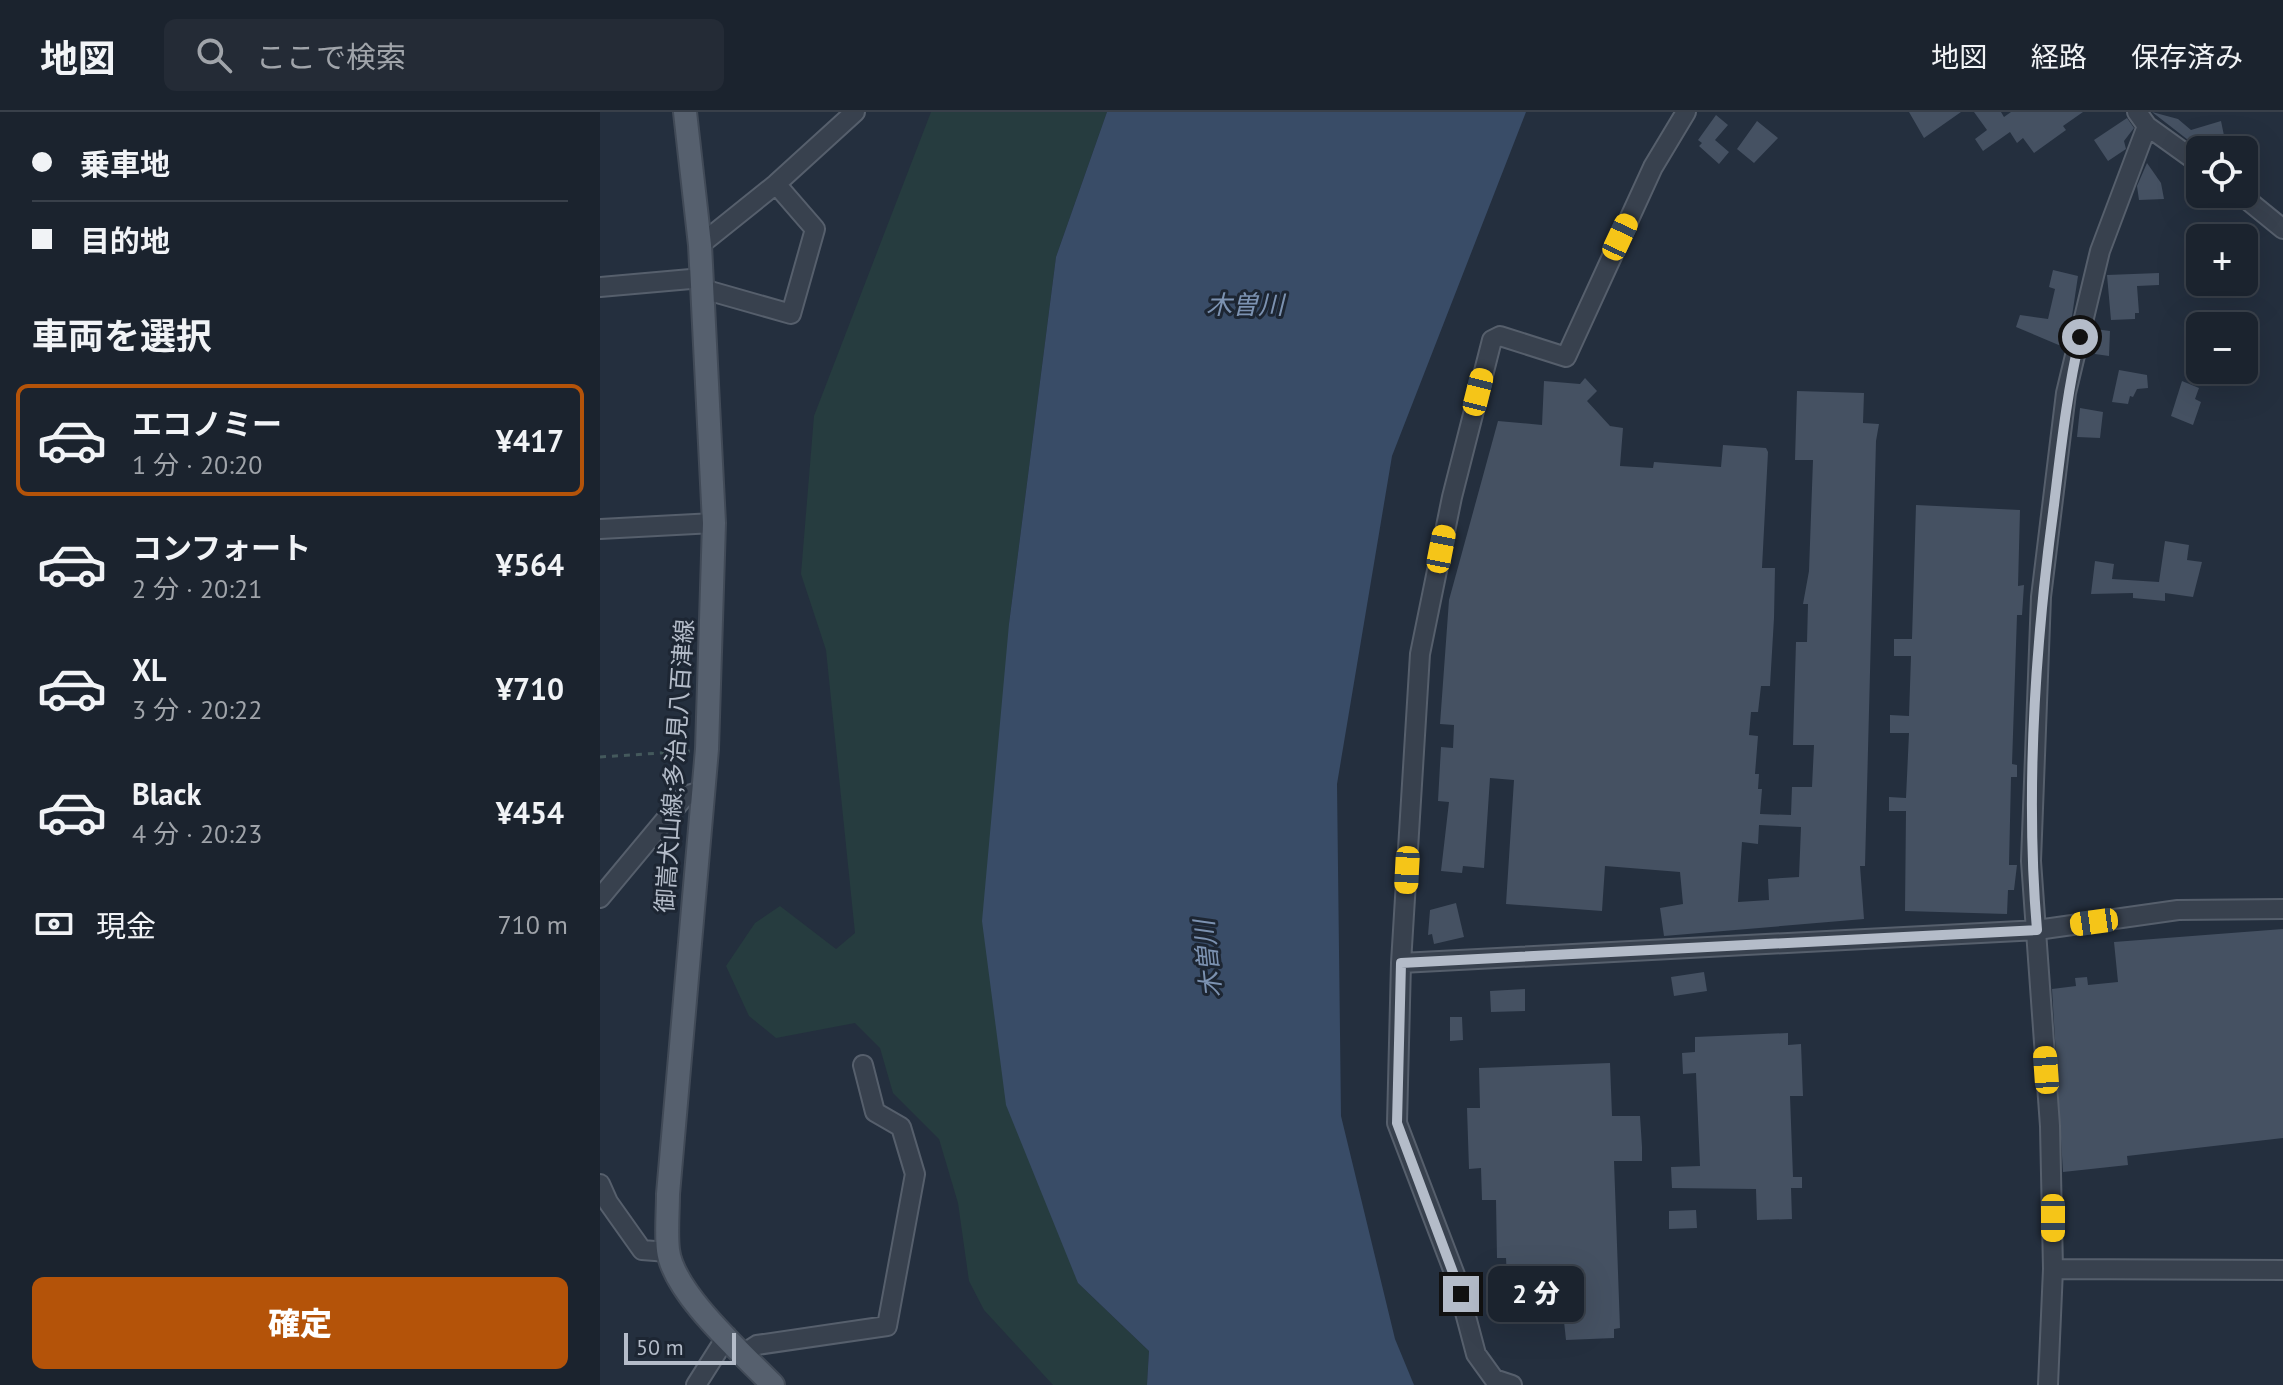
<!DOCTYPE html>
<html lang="ja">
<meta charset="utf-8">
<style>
:root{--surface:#1b232e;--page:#242b36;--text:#f1f3f6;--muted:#a0a4aa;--line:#39404a;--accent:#b45309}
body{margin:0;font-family:"PT Sans","Noto Sans JP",sans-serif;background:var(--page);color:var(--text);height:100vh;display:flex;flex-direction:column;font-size:30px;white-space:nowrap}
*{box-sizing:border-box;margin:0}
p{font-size:26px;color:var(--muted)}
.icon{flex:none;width:44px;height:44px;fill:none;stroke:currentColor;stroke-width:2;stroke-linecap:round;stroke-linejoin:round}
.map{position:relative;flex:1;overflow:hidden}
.drawer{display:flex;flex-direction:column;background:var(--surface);width:600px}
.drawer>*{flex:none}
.top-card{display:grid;align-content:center;height:176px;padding:0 32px;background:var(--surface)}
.fabs{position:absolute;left:1586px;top:24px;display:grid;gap:16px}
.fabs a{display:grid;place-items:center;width:72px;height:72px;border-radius:12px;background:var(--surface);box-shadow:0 8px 32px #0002,0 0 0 2px var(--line);font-size:40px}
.scale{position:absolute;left:24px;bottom:20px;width:112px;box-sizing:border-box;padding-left:8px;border:4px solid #b4bcc9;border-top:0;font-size:22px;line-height:28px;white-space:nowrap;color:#b4bcc9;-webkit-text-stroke:6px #1d2633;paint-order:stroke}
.end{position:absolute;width:36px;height:36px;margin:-18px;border:10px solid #b4bcc9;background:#111;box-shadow:0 0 0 4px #111}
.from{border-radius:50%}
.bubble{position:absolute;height:56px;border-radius:12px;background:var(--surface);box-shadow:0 8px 32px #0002,0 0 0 2px var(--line);font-size:26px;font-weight:800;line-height:56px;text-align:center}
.car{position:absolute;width:24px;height:48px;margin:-24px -12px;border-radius:10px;box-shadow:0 0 6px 2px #0007;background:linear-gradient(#f5c518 24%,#345 0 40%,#f5c518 0 76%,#345 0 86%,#f5c518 0)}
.top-card b{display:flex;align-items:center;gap:28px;height:76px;font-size:30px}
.top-card b+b{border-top:2px solid var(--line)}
.top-card i{width:20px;height:20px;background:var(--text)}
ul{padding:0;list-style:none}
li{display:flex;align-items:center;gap:24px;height:112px;margin:0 16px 12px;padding:0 16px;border:4px solid transparent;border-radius:12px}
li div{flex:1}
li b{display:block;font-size:30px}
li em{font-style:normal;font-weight:800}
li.current{border-color:var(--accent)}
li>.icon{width:72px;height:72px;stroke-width:1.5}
h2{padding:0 32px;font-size:36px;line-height:96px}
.pay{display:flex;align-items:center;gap:20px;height:88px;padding:0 32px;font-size:30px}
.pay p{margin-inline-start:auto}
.primary-button{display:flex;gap:16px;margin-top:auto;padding:16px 32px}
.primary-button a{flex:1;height:92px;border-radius:12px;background:var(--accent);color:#fff;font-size:32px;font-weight:800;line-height:92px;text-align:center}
header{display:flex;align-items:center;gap:48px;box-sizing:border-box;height:112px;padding:0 40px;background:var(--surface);border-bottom:2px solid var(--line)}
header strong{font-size:38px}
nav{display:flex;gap:44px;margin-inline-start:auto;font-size:28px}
.search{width:560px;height:72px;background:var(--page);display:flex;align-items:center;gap:20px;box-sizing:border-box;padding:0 28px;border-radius:12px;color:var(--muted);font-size:30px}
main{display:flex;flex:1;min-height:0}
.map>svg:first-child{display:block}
</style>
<header>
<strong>地図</strong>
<div class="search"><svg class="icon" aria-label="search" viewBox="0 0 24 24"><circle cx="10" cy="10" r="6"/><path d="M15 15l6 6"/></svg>ここで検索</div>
<nav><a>地図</a><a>経路</a><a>保存済み</a></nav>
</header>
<main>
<section class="drawer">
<div class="top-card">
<b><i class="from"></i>乗車地</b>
<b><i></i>目的地</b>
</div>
<h2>車両を選択</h2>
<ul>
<li class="current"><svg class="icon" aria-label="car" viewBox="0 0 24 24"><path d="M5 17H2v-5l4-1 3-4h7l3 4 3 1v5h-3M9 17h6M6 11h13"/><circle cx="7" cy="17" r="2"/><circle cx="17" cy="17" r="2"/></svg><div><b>エコノミー</b><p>1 分 · 20:20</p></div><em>¥417</em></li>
<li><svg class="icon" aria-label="car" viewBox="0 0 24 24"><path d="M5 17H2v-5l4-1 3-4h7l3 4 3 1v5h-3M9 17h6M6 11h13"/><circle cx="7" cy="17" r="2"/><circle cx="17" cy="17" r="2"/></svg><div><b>コンフォート</b><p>2 分 · 20:21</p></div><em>¥564</em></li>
<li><svg class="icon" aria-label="car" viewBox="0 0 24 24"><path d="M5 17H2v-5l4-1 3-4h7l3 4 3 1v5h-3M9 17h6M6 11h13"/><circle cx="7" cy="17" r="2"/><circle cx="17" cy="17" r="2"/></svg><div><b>XL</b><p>3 分 · 20:22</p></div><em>¥710</em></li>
<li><svg class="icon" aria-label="car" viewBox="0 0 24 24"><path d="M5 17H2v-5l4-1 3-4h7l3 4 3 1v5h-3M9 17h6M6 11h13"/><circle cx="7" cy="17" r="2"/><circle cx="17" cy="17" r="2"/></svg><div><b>Black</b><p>4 分 · 20:23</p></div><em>¥454</em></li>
</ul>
<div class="pay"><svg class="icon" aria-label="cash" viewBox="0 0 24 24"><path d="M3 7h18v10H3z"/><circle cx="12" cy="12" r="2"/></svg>現金<p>710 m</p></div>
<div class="primary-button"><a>確定</a></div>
</section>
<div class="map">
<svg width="1683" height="1273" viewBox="0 0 1683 1273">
<rect width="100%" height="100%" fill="#242f3e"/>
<path fill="#263c3f" d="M331,0H507L456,145L409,512L478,1171L549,1239L547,1273H453L384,1198L369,1169L358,1091L339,1027L293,981L280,936L255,911L176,926L149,904L126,854L155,811L180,794L236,837L255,821L226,538L201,462L214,304Z"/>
<path fill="#394c67" d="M507,0H926L792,344L737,672L741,1004L795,1227L814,1273H547L549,1239L478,1171L406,993L382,809L409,512L456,145Z"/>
<path fill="#455162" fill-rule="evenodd" d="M1309,0H1361L1324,26Z
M1374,0H1401L1404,5L1411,0H1483L1463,14L1466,18L1434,41L1423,26L1417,31L1410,20L1383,39L1375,27L1387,18Z
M1552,0L1578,7L1591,18L1621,9L1627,38H1601Z
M1116,3L1128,13L1115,28L1129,40L1119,52L1099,34L1102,31L1098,28Z
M1527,6L1534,16L1524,29L1526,37L1508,49L1494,28Z
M1157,9L1178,26L1154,51L1137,37Z
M1547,51L1561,71L1564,87L1539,88L1537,74Z
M1453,158L1478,164L1472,204L1461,234L1416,215L1420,203L1448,207L1455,177L1449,175Z
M1559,161V173L1537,174L1539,201H1535V207L1511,208L1507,163Z
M1495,217L1510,219L1509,244L1495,242L1496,236L1492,235Z
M1519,258L1547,263L1548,276L1537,277L1533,285L1530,284L1528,292L1512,290Z
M985,266L997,279L987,289L1010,314L1023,316L1020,354L1053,356L1054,350L1121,355L1123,333L1166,336L1168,340L1162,456H1175L1174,506L1170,574H1161L1158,600H1151L1149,623L1158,624L1155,662H1159L1158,677H1162L1160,702L1191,703L1192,675H1212L1214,633H1193L1196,530H1207L1208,492H1203L1209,459L1213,348H1195L1197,279L1264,281L1263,311L1279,312L1276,329L1265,754H1260L1264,807L1064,824L1060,796L1083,792L1080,760L1005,754L1002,799L906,792L914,668L890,666L884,756L863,754L862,761L841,759L849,690L838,689L841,635L853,636L854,613L840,612L849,488L898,309L942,313L944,269L980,272ZM1159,713L1201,715L1199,765L1168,767L1169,788L1138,790L1142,730L1158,732Z
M1582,269L1599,276L1595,287L1601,290L1593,313L1571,304Z
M1480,296L1503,300L1500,326L1477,325Z
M1316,393L1420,398L1418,474L1424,473L1422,503H1417L1412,652L1417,653V665H1411L1409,753H1417L1414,778H1408L1407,802L1305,799L1306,699H1289V685L1306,686L1309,621H1290V603L1309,604L1311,544H1294V527H1312Z
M1565,429L1589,433L1587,448L1602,450L1593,485L1565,481V489L1533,486V481L1491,482L1495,449L1514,452L1512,467L1559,470Z
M856,791L864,825L834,832L832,822L828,823L830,798Z
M1683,817V1026L1527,1044L1528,1053L1463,1060L1452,877L1476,874L1475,866L1487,865L1488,873L1518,870L1514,830Z
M1104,860L1107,879L1074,884L1071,865Z
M925,877V899L891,900L890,879Z
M850,905H862L863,928L850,929Z
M1188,921V933L1201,932L1203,984H1190L1193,1065H1202V1076H1191L1192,1107L1157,1108L1156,1077L1072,1076L1071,1055L1100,1054L1096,961L1083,962L1082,941L1095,940V925Z
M1010,951L1012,1004H1040L1042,1035V1049H1014L1020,1216L1014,1217V1226L966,1228L962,1191L908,1189L906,1146H897L896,1088H882L881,1056L869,1057L867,996H880L879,956Z
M1096,1098L1097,1116L1069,1117V1099Z"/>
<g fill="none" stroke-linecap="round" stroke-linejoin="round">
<g stroke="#565f6c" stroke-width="22">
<path id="minor" d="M1537,0L1547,14L1600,52
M1640,82L1683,117
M100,133L176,72L255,0
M0,175L102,166
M103,177L191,202L215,117L176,72
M0,417L114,411
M0,786L85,684L101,679
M801,851L1437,818L1578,798L1683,797
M0,1072L8,1090L42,1138L68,1140
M1453,1157L1683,1158
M143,1242L157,1233L287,1214L315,1062L301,1015L275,1000L263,953
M96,1273L127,1224
M912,1273L894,1267L876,1242L855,1163L797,1011L801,851L820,542L852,385L892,228L900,224L966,245L1053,55L1086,0
M1448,1273L1453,1157L1450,1014L1431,749L1441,485L1466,281L1500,139L1547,14"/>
</g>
<g stroke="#414a57" stroke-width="26">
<path id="major" d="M85,0L100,133L114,411L107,637L68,1082C68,1100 66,1120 68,1138C73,1181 143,1242 173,1273"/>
</g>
<path stroke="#44595c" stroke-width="3" stroke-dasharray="6 6" stroke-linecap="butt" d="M0,645L91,639"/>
<use href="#minor" stroke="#38414e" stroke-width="18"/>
<use href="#major" stroke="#56606e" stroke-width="22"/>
</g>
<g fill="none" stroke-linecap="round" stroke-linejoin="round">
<path stroke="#b4bcc9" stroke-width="10" d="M861,1182L797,1011L801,851L1437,818C1425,677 1435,533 1454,393C1461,336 1467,280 1480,225"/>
</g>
<g text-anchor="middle" stroke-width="6" stroke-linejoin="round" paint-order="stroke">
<g font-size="24" fill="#b4bcc9" stroke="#1d2633">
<text transform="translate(75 654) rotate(-86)" y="8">御嵩犬山線;多治見八百津線</text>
</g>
<g font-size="26" font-style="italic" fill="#7c92b1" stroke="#1d2633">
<text x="645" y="202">木曽川</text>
<text transform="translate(608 847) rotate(-96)" y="9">木曽川</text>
</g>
</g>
</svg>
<div class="fabs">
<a><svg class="icon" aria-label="locate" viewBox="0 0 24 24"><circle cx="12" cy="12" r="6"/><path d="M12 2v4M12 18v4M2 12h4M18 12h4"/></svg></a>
<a>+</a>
<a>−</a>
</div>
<div class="scale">50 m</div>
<i class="end from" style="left:1480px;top:225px"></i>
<i class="end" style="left:861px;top:1182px"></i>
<div class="bubble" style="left:888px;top:1154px;width:96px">2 分</div>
<i class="car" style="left:1020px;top:125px;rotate:25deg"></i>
<i class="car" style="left:878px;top:280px;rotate:14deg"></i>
<i class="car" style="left:841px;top:437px;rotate:11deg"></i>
<i class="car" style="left:807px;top:758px;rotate:183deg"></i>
<i class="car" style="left:1494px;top:810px;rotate:262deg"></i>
<i class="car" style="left:1446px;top:958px;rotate:356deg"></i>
<i class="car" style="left:1453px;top:1106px;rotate:180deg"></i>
</div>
</main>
